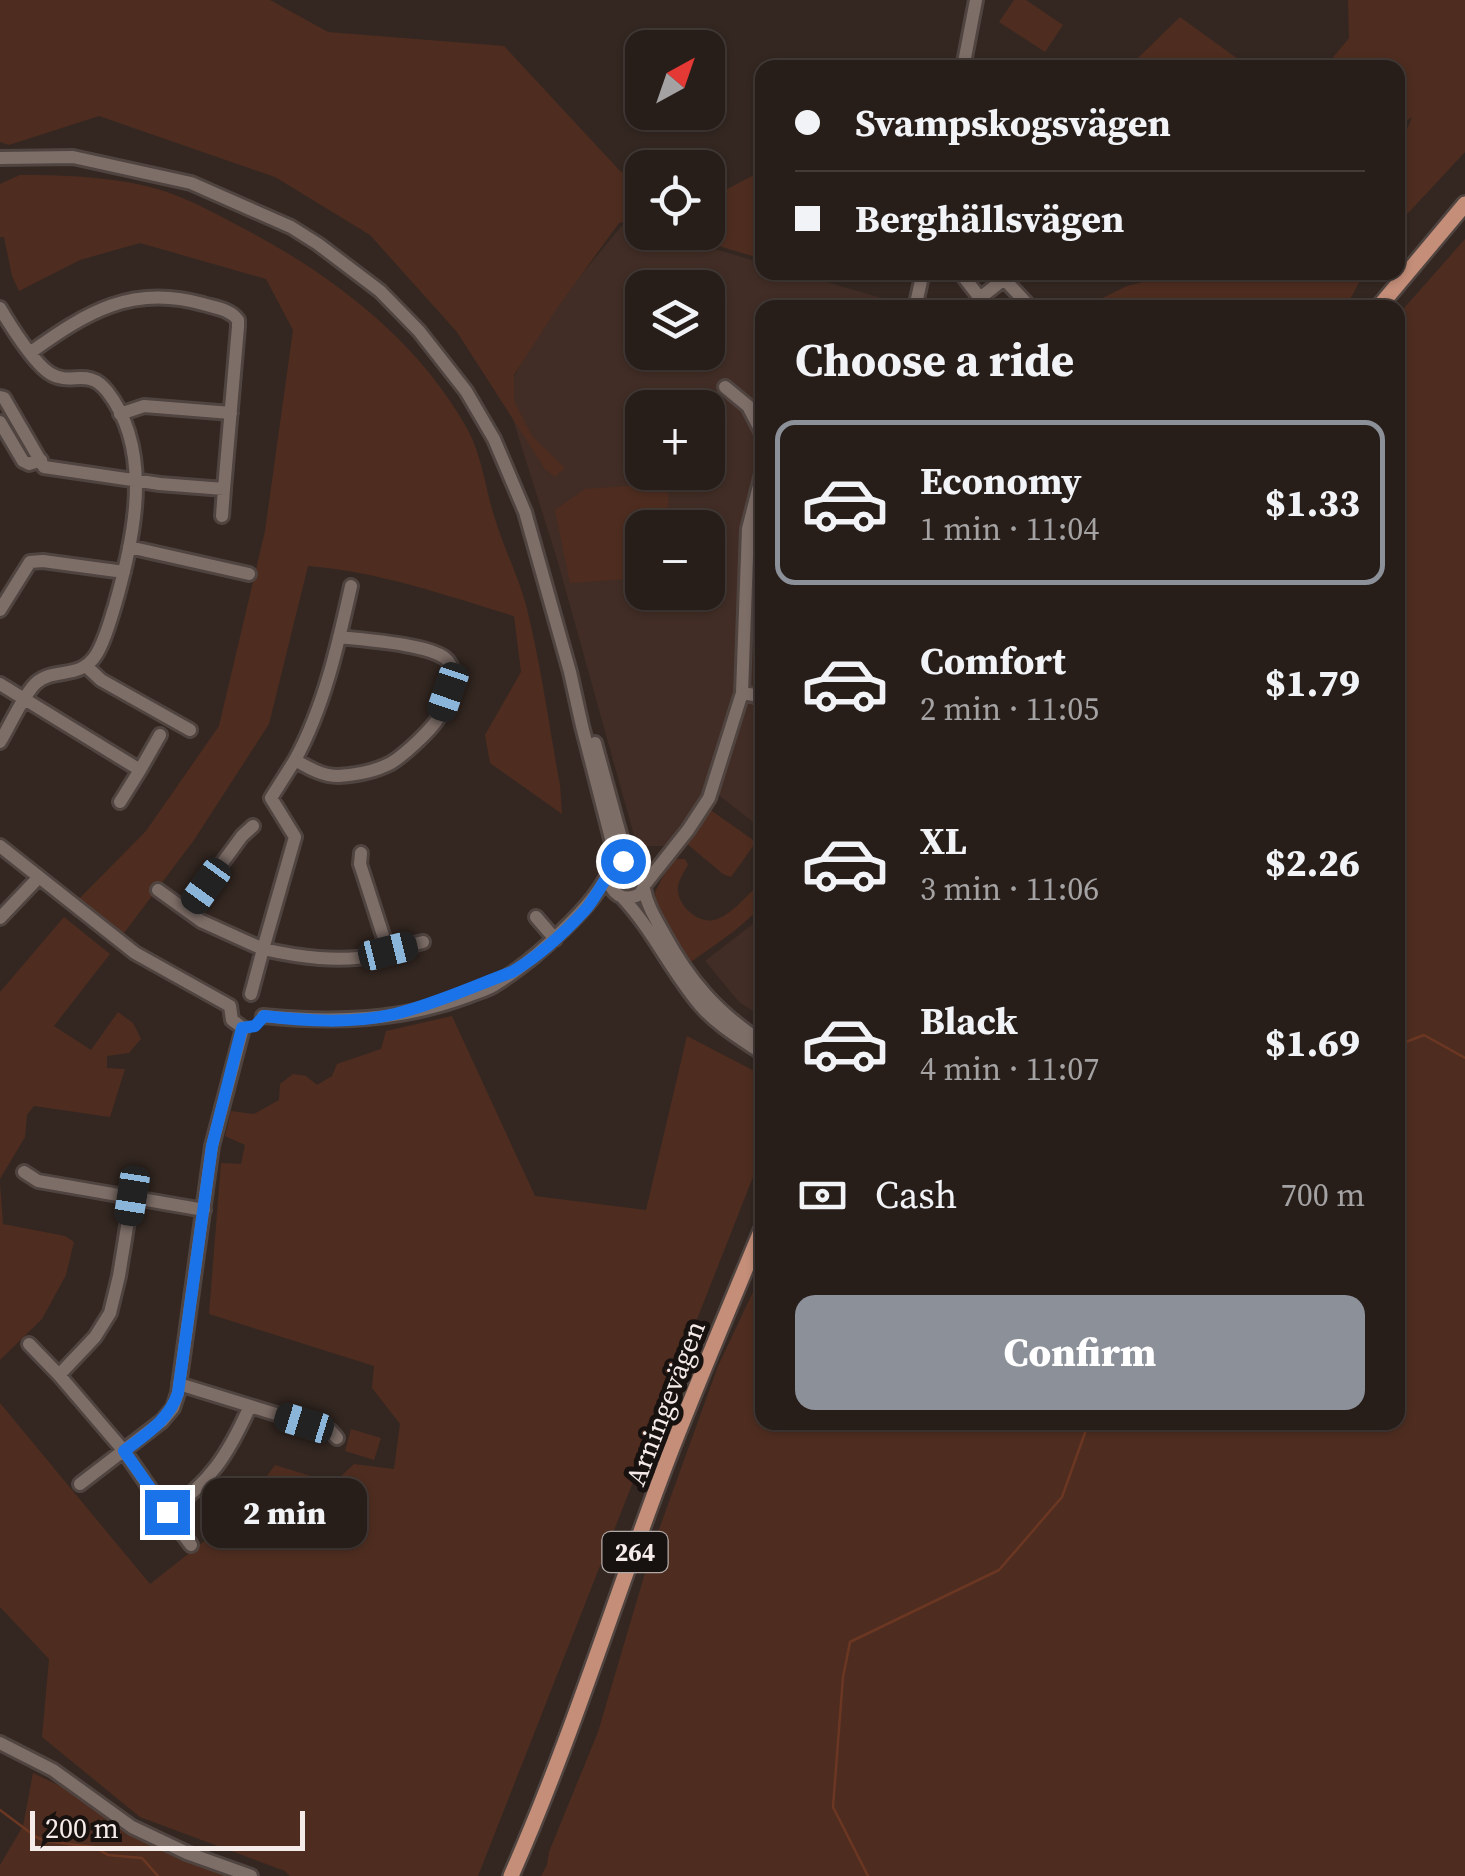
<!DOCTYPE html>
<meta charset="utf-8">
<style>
:root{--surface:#271d19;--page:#2f2622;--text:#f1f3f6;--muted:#a4a2a2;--line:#433b38;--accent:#8c9099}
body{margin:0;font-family:"Source Serif 4",serif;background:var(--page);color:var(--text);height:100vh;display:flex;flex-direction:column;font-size:38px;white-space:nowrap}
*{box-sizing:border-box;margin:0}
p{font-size:32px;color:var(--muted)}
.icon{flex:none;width:55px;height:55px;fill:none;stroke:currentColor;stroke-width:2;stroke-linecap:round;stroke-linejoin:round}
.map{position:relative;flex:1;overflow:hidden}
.drawer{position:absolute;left:755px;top:300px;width:650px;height:1130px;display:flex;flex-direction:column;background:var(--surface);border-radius:20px;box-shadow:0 2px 8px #0004,0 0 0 2px var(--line)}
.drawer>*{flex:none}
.banner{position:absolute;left:755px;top:60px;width:650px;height:220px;border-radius:20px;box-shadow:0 2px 8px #0004,0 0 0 2px var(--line);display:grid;align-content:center;height:220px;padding:0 40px;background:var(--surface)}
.needle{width:65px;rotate:40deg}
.controls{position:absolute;left:625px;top:30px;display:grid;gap:20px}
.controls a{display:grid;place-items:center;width:100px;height:100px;border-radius:20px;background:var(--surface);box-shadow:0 2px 8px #0004,0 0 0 2px var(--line);font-size:50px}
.scale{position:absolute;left:30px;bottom:25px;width:275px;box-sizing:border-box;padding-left:10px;border:5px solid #f5ebe8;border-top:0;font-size:28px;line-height:35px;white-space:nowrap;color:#f5ebe8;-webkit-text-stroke:8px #17110f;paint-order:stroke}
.end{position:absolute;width:45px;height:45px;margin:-22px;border:12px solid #1a73e8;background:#fff;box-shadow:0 0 0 5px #fff}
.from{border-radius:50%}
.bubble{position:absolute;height:70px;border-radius:20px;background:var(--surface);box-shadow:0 2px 8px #0004,0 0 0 2px var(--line);font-size:32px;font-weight:800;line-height:70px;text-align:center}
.car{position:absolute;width:30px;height:60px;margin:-30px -15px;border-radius:12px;box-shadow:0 0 8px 2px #0007;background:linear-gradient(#222 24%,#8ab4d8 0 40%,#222 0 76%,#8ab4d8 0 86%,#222 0)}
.banner b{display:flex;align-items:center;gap:35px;height:95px;font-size:38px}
.banner b+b{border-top:2px solid var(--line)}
.banner i{width:25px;height:25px;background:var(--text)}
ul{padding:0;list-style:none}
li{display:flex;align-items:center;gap:30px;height:165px;margin:0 20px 15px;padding:0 20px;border:5px solid transparent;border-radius:20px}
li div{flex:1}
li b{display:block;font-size:38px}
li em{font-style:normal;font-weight:800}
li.on{border-color:var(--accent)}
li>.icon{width:90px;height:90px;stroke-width:1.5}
h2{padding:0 40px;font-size:45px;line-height:120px}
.pay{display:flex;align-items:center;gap:25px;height:110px;padding:0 40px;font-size:38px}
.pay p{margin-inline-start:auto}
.primary-button{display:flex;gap:20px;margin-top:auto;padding:20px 40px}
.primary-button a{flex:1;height:115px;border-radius:20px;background:var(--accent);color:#fff;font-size:40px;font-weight:800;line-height:115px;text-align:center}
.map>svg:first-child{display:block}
</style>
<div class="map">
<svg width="1465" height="1876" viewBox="0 0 1465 1876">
<rect width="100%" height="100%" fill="#342721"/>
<path fill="#412d25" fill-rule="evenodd" d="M625,222L642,227V232L661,233L762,263V272L795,273L906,305L905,308H762V829L716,793H704L695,812L666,846H637L557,559L505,394L546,317ZM642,288H708V352H642ZM642,408H708V472H642ZM642,528H708V592H642Z
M762,917V1017L739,1002L705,961Z"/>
<path fill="#4e2d20" d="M0,0H270L328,32L504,46L620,171L642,181V222L637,220L619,223L557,308L514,375V401L532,436L565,468L555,477L545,469L457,332L370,235L275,177L99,116L9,145L0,142Z
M1014,0H1026L1063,25L1045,52L999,22Z
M1348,0H1465V152L1398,224C1397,184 1395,154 1412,117L1401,125L1398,134V68L1325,67L1349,38Z
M1180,17L1249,67H1154L1138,58Z
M20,175C67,175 119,177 164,191C188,199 211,211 233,223C324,269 414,335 465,425C482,453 485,488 495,519C504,548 518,576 526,605C541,664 549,726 560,785L562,814L490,763L485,735L521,672L514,616C447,596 378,571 308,566L269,724L194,840L121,937L77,901L146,831L219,726L265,531L293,330L266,279L140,243L80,260L19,291L12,276L4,237H0V184Z
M754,175L762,200V259L676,233L708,232V199Z
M1465,239V1876H541L547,1865L549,1852L598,1732L653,1546L718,1366L762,1273V1422H1398V315Z
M1182,272H1364V273L1346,307H1084L1127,286Z
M668,483L669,527L642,528V578L570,583L555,510L585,489Z
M709,809L756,842L731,877L723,874L686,843L688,837Z
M672,859H685L688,865C684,872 679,879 678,887C676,904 697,924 714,920C728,917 743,900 753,890L755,892L762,880V907L733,932L688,964L656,911L655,892Z
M64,917L110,954L54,1026L91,1050L118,1012L133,1023L141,1039L129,1053L107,1056V1068L125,1069L110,1117L34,1106L27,1115L25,1137L0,1179V992Z
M452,1016L535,1196L646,1210L687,1036L762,1075V1154L478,1876H290L285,1871L140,1817L42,1737L49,1659L0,1607V1403L150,1584L240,1513L275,1465L334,1483L354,1464L394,1469L400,1424L372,1388L374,1366L209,1314L221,1163L241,1164L245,1145L225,1136L231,1111L254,1114L279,1100L280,1084L293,1074L306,1076L317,1085L332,1076L337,1064L381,1049L386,1031Z
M0,1183L3,1224L65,1236L74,1242L66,1275L42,1319L0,1360Z
M351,1429L381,1438L374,1460L345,1451Z
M33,1773L71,1791L126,1834L230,1876H0V1865L23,1826Z"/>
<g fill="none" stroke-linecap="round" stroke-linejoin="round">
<path stroke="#6b3723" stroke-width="2.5" d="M1398,1045L1424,1035L1465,1058
M0,1810L36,1837L45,1841L94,1847L108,1855L142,1858L158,1876
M868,1876L833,1807L843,1677L850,1642L999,1570L1062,1497L1086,1430L1085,1422"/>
<g stroke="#504440" stroke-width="18">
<path id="minor" d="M963,68L976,0
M0,158L73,157L191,183L291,227L318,244L380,291L419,331L466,391L494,439L525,512L570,672L582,726L616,858C604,888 585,909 562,931C542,951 520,969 496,984C488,990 477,992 468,996C402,1021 333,1023 263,1016
M960,272L980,298L1004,279L1031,308
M0,308C10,325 35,365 51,374C71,386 88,367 107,391C154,451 134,539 115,605C110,621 105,641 96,655C80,680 54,667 36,683C24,694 9,727 0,742
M915,308L923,272
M31,352C87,312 132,284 203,304C216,308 230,309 238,320V327L224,489
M725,387L748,406L762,433
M0,397L4,398L44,467L160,484L224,489L222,516
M120,414L144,406L231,413
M0,422L23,461L29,464L41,460
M129,547L249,574
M0,610L30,562L43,561L124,572
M86,666L101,680L190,730
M0,684L140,770L120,802
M742,693L754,695L762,700
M595,743L621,838L629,861
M295,760C324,707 338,645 351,586
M140,770L160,735
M0,846L135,953L230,1006L232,1020L243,1028
M361,853L360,864L388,951
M609,877C610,894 624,903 640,894C650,879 645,863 626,861
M646,883L688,830L709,798L742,693L748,529L762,474
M644,889C647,905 655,918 663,932C689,980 716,1012 762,1042
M158,890L201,921L263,949L295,837L271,798L295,760C309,768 322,776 338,776C355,775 376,771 391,763C404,755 433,729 440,715C448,700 460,669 445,658C427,644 364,640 339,637
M622,897C653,930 671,971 700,1005C717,1025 741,1039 762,1053
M187,911L242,836L253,826
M536,917L555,939
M0,918L39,877
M251,994L263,949C299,957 339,963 376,955C391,951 407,946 423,942
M24,1172L38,1181L204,1210
M132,1196L119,1276L110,1313L95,1337L59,1375L124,1451L167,1513C211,1481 228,1455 250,1406
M29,1344L59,1375
M179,1384L331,1431L337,1438
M80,1484L162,1421L173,1408L178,1393L212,1146L243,1028
M167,1513L191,1545
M0,1743L53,1770L132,1827L187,1853L251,1876"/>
</g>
<g stroke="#504440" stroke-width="20">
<path id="major" d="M1378,308L1465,204
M511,1876C573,1736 617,1590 672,1448C701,1374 732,1301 762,1229"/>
</g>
<use href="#minor" stroke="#7e6e68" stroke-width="12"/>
<use href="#major" stroke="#c48e79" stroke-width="15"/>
</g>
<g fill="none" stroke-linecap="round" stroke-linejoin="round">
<path stroke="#1a73e8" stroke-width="12" d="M167,1512L124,1451C146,1434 169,1420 178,1393L212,1146L242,1028L255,1026L264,1016C307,1021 352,1024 395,1014C435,1004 474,986 512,972C539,956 564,933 585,910C598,896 608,868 623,861"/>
</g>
<g text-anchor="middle" stroke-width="10" stroke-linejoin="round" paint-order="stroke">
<rect fill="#17110f" stroke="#b2aaa7" stroke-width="2.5" x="602.5" y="1532" width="65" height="40" rx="8"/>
<g font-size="25" font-weight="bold" fill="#f5ebe8">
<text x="635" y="1561">264</text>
</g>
<g font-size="28" fill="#f5ebe8" stroke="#17110f">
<text transform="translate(665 1403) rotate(-69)" y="10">Arningevägen</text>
</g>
</g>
</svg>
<div class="controls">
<a><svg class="needle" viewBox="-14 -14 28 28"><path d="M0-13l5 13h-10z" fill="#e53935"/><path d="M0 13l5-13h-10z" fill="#a4a2a2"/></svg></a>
<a><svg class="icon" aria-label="locate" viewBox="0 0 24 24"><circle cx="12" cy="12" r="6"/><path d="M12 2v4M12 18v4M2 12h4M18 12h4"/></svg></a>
<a><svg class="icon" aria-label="layers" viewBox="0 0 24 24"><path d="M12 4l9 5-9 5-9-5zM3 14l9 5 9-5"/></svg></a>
<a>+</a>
<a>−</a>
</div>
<div class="scale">200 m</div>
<i class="end from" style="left:623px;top:861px"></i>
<i class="end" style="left:167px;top:1512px"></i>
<div class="bubble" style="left:202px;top:1478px;width:165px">2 min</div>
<i class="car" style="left:448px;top:692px;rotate:199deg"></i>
<i class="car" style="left:206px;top:886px;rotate:216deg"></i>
<i class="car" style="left:388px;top:951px;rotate:76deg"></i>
<i class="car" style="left:132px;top:1196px;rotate:189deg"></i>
<i class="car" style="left:304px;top:1423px;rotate:287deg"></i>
<div class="banner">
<b><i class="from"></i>Svampskogsvägen</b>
<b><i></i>Berghällsvägen</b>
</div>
<section class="drawer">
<h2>Choose a ride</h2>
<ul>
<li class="on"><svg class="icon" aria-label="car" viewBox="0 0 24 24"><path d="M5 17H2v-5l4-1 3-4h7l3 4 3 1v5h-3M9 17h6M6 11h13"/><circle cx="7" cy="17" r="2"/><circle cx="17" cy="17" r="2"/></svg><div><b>Economy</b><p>1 min · 11:04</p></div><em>$1.33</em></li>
<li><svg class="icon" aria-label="car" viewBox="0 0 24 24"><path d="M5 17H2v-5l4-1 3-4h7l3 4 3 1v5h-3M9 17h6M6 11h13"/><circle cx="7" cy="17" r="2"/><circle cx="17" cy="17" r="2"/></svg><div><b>Comfort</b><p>2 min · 11:05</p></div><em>$1.79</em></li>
<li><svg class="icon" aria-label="car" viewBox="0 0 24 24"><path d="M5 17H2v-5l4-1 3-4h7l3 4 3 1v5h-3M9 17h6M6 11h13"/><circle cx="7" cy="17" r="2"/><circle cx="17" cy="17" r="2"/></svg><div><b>XL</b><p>3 min · 11:06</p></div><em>$2.26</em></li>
<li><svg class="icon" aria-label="car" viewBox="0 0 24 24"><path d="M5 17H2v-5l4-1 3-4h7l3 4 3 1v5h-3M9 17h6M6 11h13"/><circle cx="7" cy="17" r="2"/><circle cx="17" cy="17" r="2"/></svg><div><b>Black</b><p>4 min · 11:07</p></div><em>$1.69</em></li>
</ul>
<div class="pay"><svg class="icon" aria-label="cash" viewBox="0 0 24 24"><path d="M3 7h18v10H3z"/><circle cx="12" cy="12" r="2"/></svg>Cash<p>700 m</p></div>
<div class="primary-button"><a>Confirm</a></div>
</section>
</div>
